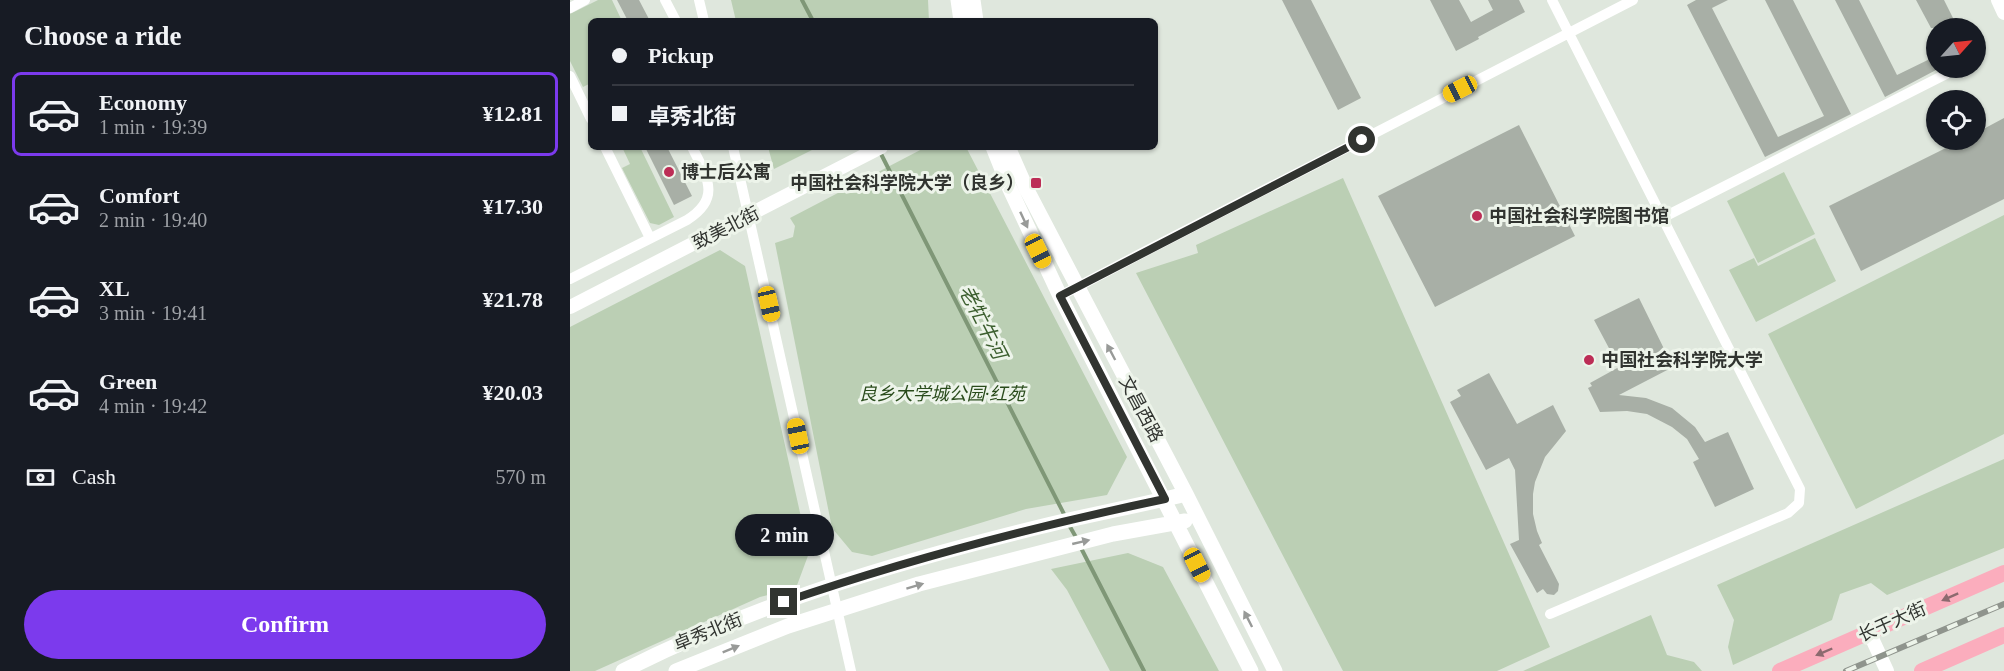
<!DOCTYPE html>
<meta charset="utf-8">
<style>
:root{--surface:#171b24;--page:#242831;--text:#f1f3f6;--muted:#9ea1a6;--line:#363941;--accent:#7c3aed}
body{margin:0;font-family:"Times New Roman","Noto Sans SC",serif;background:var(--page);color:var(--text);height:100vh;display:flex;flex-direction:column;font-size:22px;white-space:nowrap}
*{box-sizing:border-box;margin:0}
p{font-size:20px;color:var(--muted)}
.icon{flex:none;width:33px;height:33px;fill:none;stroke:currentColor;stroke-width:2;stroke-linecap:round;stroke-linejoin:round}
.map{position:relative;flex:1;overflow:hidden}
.drawer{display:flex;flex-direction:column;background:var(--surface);width:570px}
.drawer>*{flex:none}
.hud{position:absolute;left:18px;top:18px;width:570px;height:132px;border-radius:9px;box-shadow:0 2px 4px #0004;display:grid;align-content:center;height:132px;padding:0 24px;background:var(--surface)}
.needle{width:39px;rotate:63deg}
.buttons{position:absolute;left:1356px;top:18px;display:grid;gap:12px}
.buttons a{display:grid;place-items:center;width:60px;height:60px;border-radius:50%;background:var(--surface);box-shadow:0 2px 4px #0004;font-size:30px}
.end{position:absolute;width:27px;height:27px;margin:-14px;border:8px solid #313430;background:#fff;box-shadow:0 0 0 3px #fff}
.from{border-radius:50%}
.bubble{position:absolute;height:42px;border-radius:21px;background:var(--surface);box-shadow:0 2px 4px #0004;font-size:20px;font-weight:700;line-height:42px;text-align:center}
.car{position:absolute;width:18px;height:36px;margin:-18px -9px;border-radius:8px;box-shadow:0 0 4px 2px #0007;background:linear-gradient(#f5c518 24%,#345 0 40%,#f5c518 0 76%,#345 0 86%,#f5c518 0)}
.hud b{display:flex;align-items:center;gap:21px;height:57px;font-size:22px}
.hud b+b{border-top:2px solid var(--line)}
.hud i{width:15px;height:15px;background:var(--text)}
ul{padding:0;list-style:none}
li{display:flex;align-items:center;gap:18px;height:84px;margin:0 12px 9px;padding:0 12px;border:3px solid transparent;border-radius:9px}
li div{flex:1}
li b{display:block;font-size:22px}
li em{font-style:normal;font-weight:700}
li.on{border-color:var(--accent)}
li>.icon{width:54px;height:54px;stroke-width:1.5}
h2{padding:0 24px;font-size:27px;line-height:72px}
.pay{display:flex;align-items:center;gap:15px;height:66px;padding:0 24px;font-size:22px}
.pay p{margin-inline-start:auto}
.button{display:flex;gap:12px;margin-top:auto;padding:12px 24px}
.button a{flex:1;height:69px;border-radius:36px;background:var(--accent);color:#fff;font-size:24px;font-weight:700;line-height:69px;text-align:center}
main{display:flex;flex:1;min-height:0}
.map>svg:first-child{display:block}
</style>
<main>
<section class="drawer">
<h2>Choose a ride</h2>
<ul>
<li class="on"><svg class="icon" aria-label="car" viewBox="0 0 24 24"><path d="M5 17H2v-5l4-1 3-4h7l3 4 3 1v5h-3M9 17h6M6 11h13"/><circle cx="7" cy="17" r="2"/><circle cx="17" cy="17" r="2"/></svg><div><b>Economy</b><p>1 min · 19:39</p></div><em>¥12.81</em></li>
<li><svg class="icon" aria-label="car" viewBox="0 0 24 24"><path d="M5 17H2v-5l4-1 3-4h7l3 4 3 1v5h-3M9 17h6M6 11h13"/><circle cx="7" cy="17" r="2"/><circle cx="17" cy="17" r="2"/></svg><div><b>Comfort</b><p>2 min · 19:40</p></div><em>¥17.30</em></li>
<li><svg class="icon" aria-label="car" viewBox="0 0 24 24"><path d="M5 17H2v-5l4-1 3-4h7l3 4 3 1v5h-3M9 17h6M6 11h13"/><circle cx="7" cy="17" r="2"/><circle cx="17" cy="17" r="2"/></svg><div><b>XL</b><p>3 min · 19:41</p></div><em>¥21.78</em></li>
<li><svg class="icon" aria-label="car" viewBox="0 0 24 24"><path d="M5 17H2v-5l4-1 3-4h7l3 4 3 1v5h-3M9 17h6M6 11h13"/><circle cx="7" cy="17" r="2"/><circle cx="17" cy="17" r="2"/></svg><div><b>Green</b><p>4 min · 19:42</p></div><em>¥20.03</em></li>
</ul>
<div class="pay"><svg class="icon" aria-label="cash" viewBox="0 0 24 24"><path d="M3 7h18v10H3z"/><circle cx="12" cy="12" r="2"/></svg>Cash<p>570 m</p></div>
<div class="button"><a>Confirm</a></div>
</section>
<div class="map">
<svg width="1434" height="671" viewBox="0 0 1434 671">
<rect width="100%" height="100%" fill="#dfe7dd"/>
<path fill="#bbcfb4" d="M28,0H42L52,21H21V83L13,87L0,61V14Z
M161,0H358L359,21H166Z
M52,147H70L104,217L89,225L80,223L52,168L60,164Z
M198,147H248L204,169Z
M356,147L397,149L557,457L537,495L456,509L302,556L282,552L262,528L205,243L223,237L225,226L220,218Z
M1214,172L1245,234L1188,263L1157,201Z
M773,178L980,647L927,671H773L566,273L628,253L626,245Z
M1434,215V434L1286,509L1198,334Z
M1245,238L1266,281L1186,322L1159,270L1184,258L1188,266Z
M150,250L175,266L239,553L226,588L190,597L25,671H0V327Z
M1434,459V548L1317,595L1301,583L1270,594L1262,620L1163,665L1158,647L1164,620L1147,585Z
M558,553L593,567L649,671H540L497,590L481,569Z
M1081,615L1097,655L1124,662L1132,671H953Z"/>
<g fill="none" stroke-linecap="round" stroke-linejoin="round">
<path stroke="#7f9777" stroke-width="4" d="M232,0L243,21
M309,150L496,518
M499,525L507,539
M510,546L574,671"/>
</g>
<path fill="#a8afa6" d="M47,0H69L80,21H58Z
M712,0H741L791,98L768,110Z
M860,0H889L901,22L923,10L918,0H949L955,12L908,37L909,39L886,51Z
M1126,0H1158L1142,8L1208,137L1254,116L1195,0H1223L1281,114L1195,157L1117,5Z
M1265,0H1289L1327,75L1366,56V70L1315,97Z
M1346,0H1374L1388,28H1361Z
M1434,118V199L1291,271L1259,206L1392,140H1406V133Z
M949,125L1005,236L865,307L808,196Z
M75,147H97L122,196L104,205Z
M1069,298L1103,367L1049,395L1076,398L1102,408L1125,427L1135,442L1158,432L1184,489L1145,507L1123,462L1129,459L1117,439L1102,427L1077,414L1057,411L1030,412L1018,388L1022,386L1020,383L1049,367L1024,320Z
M919,373L947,424L983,405L996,431L975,457L965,482L963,494V514L967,531L972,543L969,545L989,584L988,591L984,595L977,594L973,589L967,593L940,544L949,540L945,470L939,458L916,470L880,402L891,396L887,390Z"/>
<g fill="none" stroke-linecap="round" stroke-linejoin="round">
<path stroke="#fff" stroke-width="10" d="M95,0L106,21
M129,0L134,21
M0,8L15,0
M0,76L21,119
M35,147L80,238
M163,147L281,671
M1092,218L1388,68
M0,279L117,220C152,198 137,177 122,147
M490,296L570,254L1063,0
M980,614L1218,513L1229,503L1230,489L982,0"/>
<path stroke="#fff" stroke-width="14" d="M1428,0L1434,13
M0,307L311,147
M1299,632L1317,671"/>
<path stroke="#fff" stroke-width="15" d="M388,0L391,21
M403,0L406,21
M423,147L439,187L490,296L681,671
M438,147L457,190L616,494L705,671
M53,671C184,604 327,562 469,527C518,515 567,506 616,494
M106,671L218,626L349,584L543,534L615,521"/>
<path stroke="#fbadbd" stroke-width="16" d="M1210,671L1434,573
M1352,671L1434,635"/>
<g stroke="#8f948d" stroke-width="6">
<path id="rail" d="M1276,671L1434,604"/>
</g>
<use href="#rail" stroke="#edf4ea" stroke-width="4" stroke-dasharray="11" stroke-linecap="butt"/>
</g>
<defs><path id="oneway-solid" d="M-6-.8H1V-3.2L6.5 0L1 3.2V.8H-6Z" transform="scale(1.5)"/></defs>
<g fill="#989a98">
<use href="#oneway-solid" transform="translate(454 220) rotate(65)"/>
<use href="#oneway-solid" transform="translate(541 352) rotate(-118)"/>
<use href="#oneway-solid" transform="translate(511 542) rotate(-13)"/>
<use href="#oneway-solid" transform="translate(345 586) rotate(-17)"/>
<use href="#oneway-solid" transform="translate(678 619) rotate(-117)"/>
<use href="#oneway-solid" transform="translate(161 649) rotate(-22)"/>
</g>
<g fill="#8c6a6f">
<use href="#oneway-solid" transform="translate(1380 597) rotate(156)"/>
<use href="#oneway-solid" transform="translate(1254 652) rotate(157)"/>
</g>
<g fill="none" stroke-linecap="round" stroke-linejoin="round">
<path stroke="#313430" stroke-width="8" d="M214,602C339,559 466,526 595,499L490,296L792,140"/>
</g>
<g fill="#bc2d56" stroke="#edf4ea" stroke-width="2">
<circle cx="99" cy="172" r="6"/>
<rect x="460" y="177" width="12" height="12" rx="3"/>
<circle cx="907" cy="216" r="6"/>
<circle cx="1019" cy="360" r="6"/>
</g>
<g text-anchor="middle" stroke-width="6" stroke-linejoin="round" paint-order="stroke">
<g font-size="18" font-weight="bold" fill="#313430" stroke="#edf4ea" text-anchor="start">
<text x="111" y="178">博士后公寓</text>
<text x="454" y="189" text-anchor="end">中国社会科学院大学（良乡）</text>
<text x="919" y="222">中国社会科学院图书馆</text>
<text x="1031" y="366">中国社会科学院大学</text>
</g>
<g font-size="18" fill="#313430" stroke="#edf4ea">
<text transform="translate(156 228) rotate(-27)" y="6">致美北街</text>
<text transform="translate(571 409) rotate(62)" y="6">文昌西路</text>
<text transform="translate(1322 622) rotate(-24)" y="6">长于大街</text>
<text transform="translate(138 632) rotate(-22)" y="6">卓秀北街</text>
</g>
<g font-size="18" font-style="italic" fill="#2a4c1c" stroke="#edf4ea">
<text x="372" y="400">良乡大学城公园·红苑</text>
</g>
<g font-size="20" font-style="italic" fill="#3c5f2f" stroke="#edf4ea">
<text transform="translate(413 322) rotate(63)" y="7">老牤牛河</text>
</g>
</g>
</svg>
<div class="buttons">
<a><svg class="needle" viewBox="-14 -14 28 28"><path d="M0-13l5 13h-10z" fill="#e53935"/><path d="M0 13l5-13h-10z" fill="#9ea1a6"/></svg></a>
<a><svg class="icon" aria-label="locate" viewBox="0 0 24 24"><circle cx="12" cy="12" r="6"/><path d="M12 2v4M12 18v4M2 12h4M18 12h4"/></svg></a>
</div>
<i class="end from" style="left:792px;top:140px"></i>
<i class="end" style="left:214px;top:602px"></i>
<div class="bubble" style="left:165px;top:514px;width:99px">2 min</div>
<i class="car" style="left:890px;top:89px;rotate:243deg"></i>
<i class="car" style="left:468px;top:251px;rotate:154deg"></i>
<i class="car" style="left:199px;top:304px;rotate:167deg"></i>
<i class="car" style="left:228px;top:436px;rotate:348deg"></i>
<i class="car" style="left:627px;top:565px;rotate:153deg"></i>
<div class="hud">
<b><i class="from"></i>Pickup</b>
<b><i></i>卓秀北街</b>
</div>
</div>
</main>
